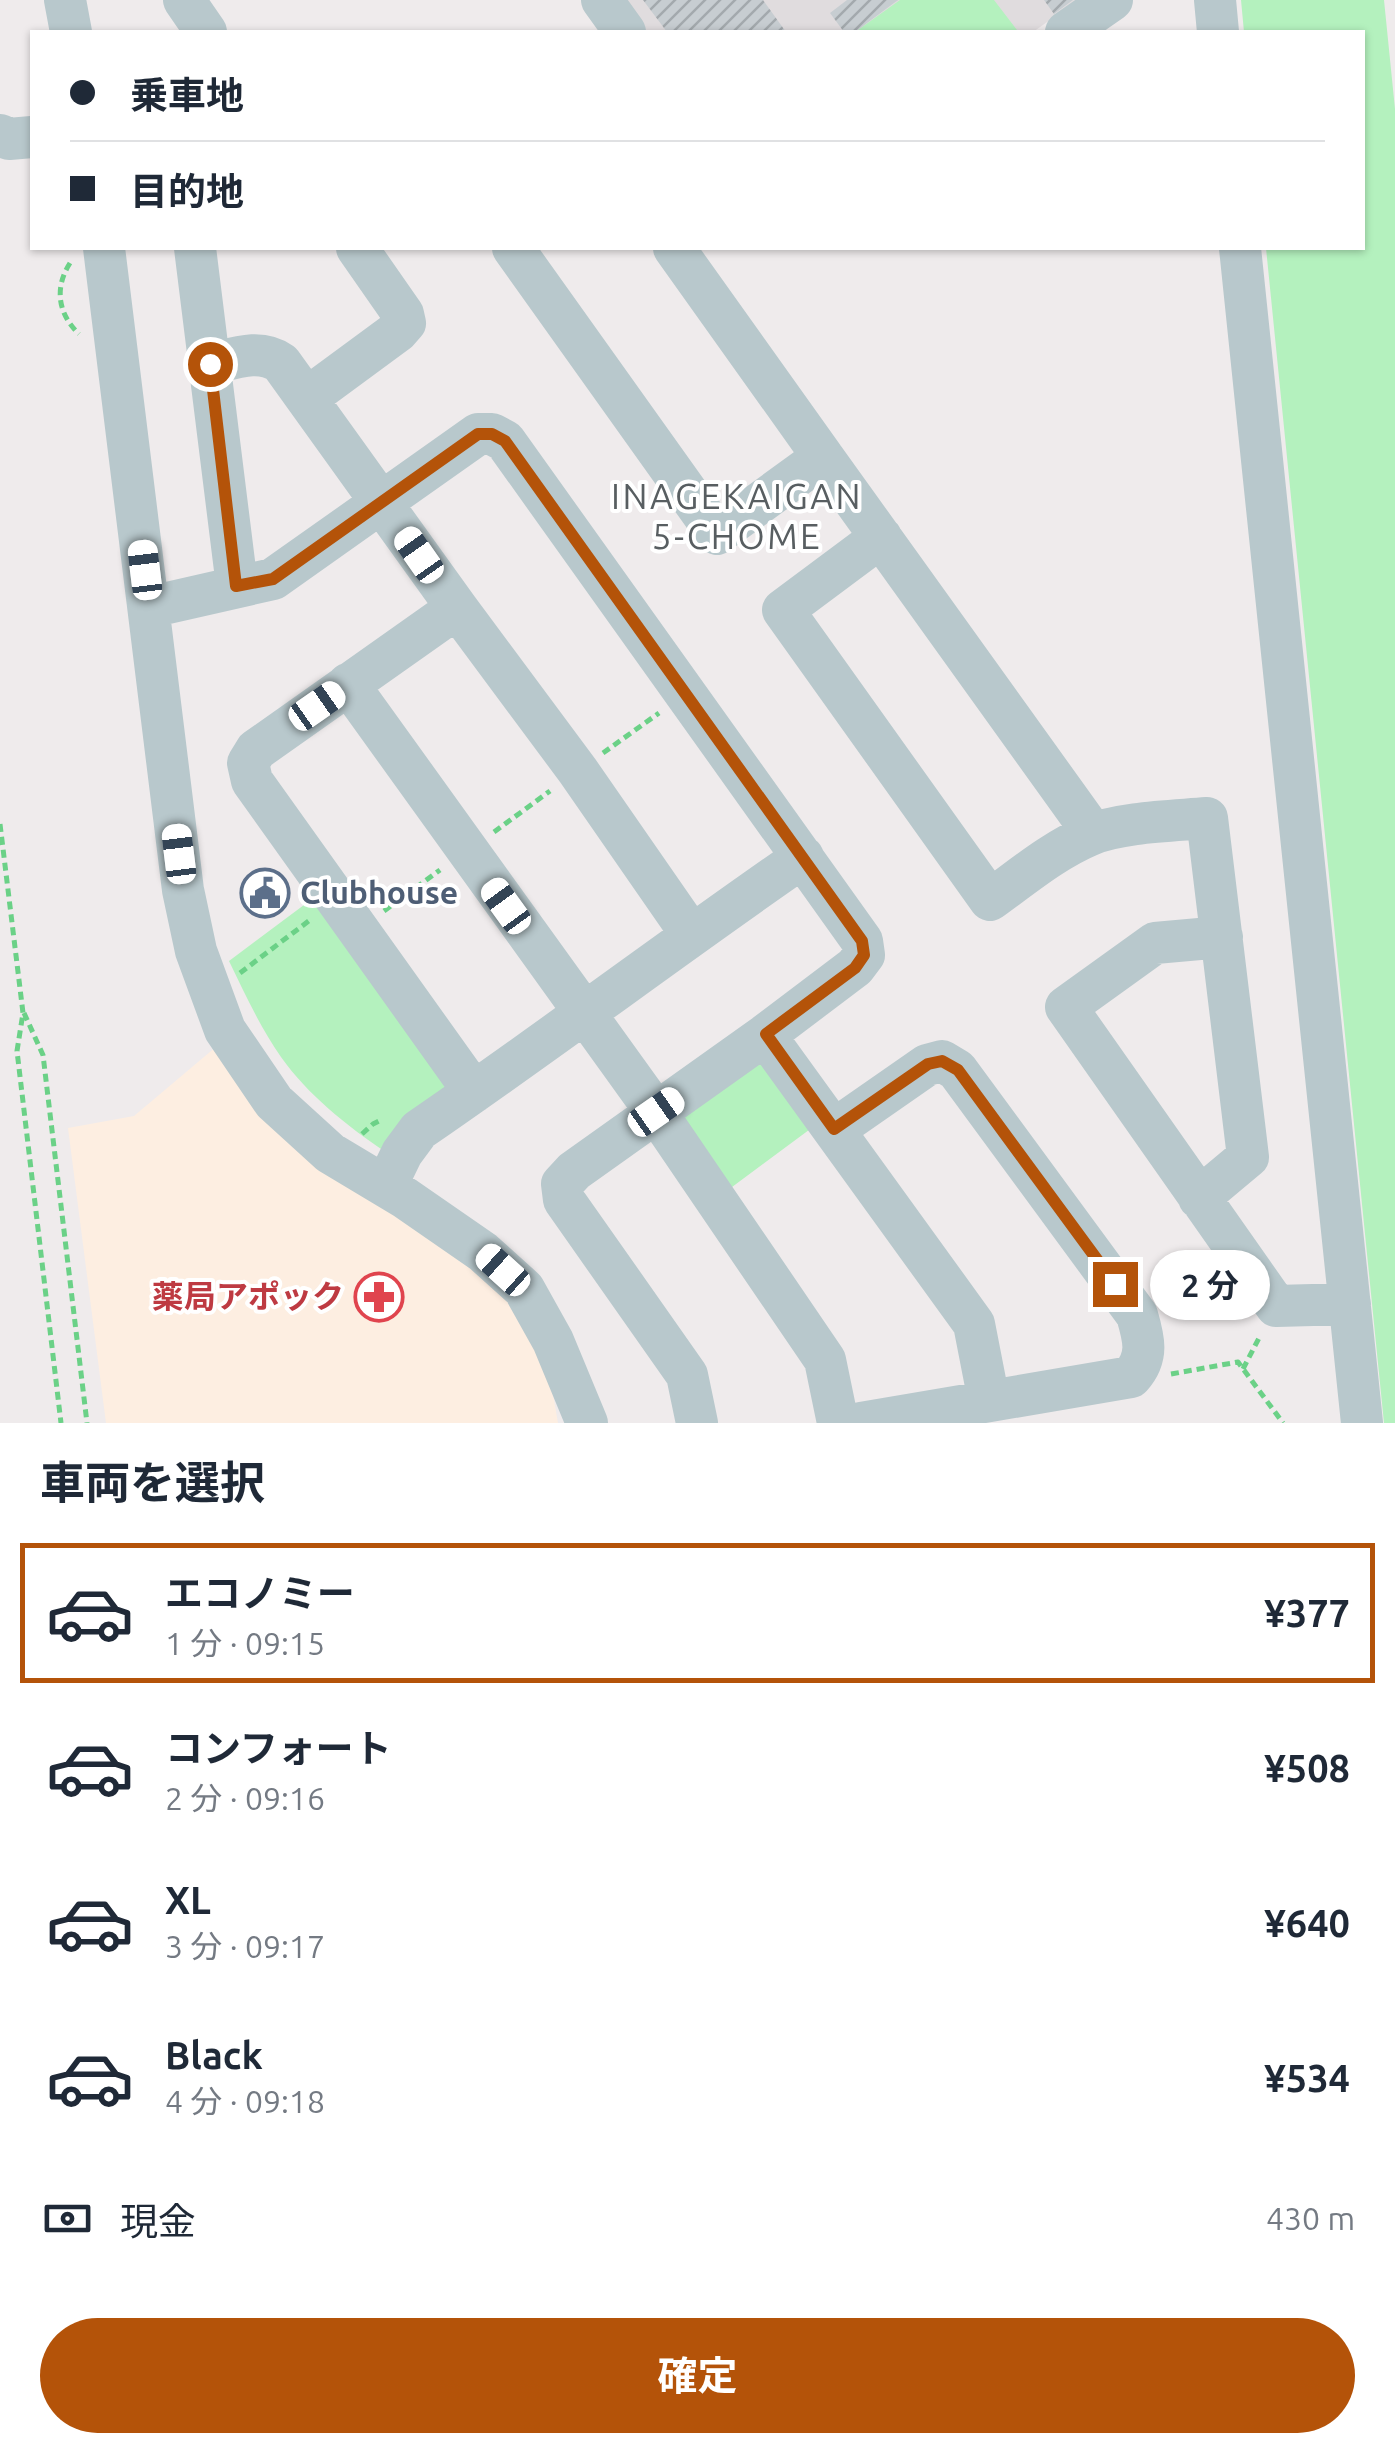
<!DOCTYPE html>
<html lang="ja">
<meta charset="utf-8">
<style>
:root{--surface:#fff;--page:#f6f6f7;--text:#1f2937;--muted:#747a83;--line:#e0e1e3;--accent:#b45309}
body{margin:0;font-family:Ubuntu,"Noto Sans JP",sans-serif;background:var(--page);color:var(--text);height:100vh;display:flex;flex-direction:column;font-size:38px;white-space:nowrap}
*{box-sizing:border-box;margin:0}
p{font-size:32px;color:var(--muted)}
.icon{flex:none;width:55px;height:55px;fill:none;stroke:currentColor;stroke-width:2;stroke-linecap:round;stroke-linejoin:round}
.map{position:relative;height:1423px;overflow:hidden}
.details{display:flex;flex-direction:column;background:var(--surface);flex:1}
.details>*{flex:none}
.banner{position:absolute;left:30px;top:30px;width:1335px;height:220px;border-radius:0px;box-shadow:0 2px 8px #0004;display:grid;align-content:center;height:220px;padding:0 40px;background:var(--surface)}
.end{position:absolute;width:45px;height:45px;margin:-22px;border:12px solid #b45309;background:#fff;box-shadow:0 0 0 5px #fff}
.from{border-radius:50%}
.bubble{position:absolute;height:70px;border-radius:35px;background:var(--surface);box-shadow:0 2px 8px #0004;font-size:32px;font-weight:700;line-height:70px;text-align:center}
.car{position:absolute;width:30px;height:60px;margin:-30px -15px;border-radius:12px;box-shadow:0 0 8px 2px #0007;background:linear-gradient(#fff 24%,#345 0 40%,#fff 0 76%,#345 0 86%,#fff 0)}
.banner b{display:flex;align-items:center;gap:35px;height:95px;font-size:38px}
.banner b+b{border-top:2px solid var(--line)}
.banner i{width:25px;height:25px;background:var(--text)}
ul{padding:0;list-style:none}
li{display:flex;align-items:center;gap:30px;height:140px;margin:0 20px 15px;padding:0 20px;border:5px solid transparent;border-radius:0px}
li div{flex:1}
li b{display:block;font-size:38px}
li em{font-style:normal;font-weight:700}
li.current{border-color:var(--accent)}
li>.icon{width:90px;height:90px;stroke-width:1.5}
h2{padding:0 40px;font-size:45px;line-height:120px}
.pay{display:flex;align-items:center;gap:25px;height:110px;padding:0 40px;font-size:38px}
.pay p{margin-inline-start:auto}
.action{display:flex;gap:20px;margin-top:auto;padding:20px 40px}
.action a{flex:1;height:115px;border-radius:60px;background:var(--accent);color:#fff;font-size:40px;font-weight:700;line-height:115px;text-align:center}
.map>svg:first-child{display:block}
</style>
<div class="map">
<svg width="1395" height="1423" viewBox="0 0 1395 1423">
<defs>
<pattern id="building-hatch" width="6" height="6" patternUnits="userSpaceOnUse" patternTransform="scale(2.5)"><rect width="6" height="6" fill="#c7cdd1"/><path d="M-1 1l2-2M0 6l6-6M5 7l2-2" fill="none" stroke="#a3a9ad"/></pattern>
</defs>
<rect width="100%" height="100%" fill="#efebec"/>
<path fill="#fdeee1" d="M217,1046L373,1200L498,1288L530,1329L550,1377L558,1423H106L68,1128L134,1116Z"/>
<path fill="#e0dcde" d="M623,0H1078L1033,32H647Z"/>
<path fill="#b4f1be" d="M900,0H994L1017,30L1014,32H855Z
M1241,0H1384L1395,109V1423H1384L1266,248H1362V32H1244Z
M316,896L453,1087L384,1151C346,1125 308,1095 281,1057C260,1027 245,994 229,961Z
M758,1056L817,1124L728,1190L681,1115Z"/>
<path fill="url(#building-hatch)" d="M643,0H763L786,32H667Z
M847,0H898L855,32H844L830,13Z
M1044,0H1073L1054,14Z"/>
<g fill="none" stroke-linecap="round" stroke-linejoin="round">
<path stroke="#6bd187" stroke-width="5" stroke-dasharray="8 5" stroke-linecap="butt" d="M70,263C54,288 58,314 79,334
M603,753L659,713
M0,824L23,1013L17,1051L61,1423
M494,832L550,791
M384,911L440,870
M240,973L310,920
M24,1013L43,1055L87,1423
M362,1134L373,1124L381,1120
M1243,1369L1260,1336
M1171,1374L1238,1362L1283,1423"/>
<path stroke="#b8c8cc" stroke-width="42" d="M65,0L71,32
M184,0L206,32
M602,0L625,32
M1215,0L1218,32
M1066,32L1112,0
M0,135L9,139L32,137
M104,248L183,890L196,951L225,1030L274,1102L330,1153L405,1198L483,1252L524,1289L553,1341L587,1423
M195,248L237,586
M513,248L717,534L823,457L674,248
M1240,248L1362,1423
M210,364C235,358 260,348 281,363L457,608L578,771L691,934
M307,398L398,331L405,323L403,314L357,248
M823,457L1093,833
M881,537L783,610L990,900C1022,877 1054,850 1090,835C1121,822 1173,821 1207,818L1248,1157L1199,1198
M150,607L273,579L478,434H492L505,441L862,941L864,955L855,967L765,1035L574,1171L562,1184L564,1200L687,1375L697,1423
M457,608L256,750L248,763L252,781L474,1092
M348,684L656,1112L825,1360L838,1423
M1222,937L1155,943L1066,1007L1276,1306L1350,1304
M765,1035L974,1324L989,1401
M835,1129L927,1065L942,1061L957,1070L1137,1315C1144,1339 1149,1357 1131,1377L861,1423
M386,1186L402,1153L419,1130C549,1041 674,946 803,857"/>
</g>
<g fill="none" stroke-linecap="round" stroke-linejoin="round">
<path stroke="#b45309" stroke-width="12" d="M210,364L236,586L273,579L478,434H492L505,441L862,941L864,955L855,968L766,1034L834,1129L928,1064L942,1061L958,1070L1115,1284"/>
</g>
<defs>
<g id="civic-ring" transform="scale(2.5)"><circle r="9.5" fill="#fff" stroke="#5c6f8a" stroke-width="1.5"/><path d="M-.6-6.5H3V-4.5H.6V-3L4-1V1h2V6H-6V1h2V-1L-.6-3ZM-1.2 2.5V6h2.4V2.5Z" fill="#5c6f8a"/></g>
<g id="pharmacy-ring" transform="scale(2.5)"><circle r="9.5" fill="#fff" stroke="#e0444e" stroke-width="1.5"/><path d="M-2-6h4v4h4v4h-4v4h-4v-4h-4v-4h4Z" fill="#e0444e"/></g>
</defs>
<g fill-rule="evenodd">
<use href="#civic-ring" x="265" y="893"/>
<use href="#pharmacy-ring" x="379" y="1297"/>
</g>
<g text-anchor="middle" stroke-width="8" stroke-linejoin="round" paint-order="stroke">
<g font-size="32" font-weight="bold" fill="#4e5e75" stroke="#fff" text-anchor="start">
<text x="300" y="904">Clubhouse</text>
</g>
<g font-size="32" font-weight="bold" fill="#be3a42" stroke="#fff" text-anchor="end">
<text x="344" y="1308">薬局アポック</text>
</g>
<g font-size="35" letter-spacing="2.5" fill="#585e61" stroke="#fff">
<text x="737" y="509">INAGEKAIGAN<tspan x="737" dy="40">5-CHOME</tspan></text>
</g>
</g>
</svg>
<i class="end from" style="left:210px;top:364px"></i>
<i class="end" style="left:1115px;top:1284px"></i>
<div class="bubble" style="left:1150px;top:1250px;width:120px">2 分</div>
<i class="car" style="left:419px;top:555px;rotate:325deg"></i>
<i class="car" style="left:145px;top:570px;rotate:353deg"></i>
<i class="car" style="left:317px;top:706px;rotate:55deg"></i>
<i class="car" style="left:179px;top:854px;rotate:353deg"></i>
<i class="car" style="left:506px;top:906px;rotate:324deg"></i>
<i class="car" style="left:656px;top:1112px;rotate:55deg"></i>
<i class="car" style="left:503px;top:1270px;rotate:312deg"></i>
<div class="banner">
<b><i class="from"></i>乗車地</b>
<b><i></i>目的地</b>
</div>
</div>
<section class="details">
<h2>車両を選択</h2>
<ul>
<li class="current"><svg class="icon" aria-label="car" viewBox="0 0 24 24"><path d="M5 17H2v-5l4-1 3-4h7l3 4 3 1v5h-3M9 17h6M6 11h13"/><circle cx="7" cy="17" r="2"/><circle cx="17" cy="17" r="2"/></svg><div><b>エコノミー</b><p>1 分 · 09:15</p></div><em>¥377</em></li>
<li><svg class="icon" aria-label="car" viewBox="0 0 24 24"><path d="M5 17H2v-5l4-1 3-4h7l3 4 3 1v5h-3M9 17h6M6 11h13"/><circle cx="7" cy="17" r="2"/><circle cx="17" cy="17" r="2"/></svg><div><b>コンフォート</b><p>2 分 · 09:16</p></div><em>¥508</em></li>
<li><svg class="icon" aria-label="car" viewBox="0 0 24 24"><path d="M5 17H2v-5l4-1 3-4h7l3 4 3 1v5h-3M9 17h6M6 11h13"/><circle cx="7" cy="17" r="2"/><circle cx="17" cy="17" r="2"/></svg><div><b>XL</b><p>3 分 · 09:17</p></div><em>¥640</em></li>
<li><svg class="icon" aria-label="car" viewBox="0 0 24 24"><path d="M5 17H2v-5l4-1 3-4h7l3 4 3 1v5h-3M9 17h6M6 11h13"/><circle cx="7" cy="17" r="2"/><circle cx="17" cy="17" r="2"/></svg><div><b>Black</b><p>4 分 · 09:18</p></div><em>¥534</em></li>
</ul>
<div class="pay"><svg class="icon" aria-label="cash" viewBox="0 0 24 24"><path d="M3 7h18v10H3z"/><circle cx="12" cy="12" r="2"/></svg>現金<p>430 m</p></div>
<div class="action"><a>確定</a></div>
</section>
